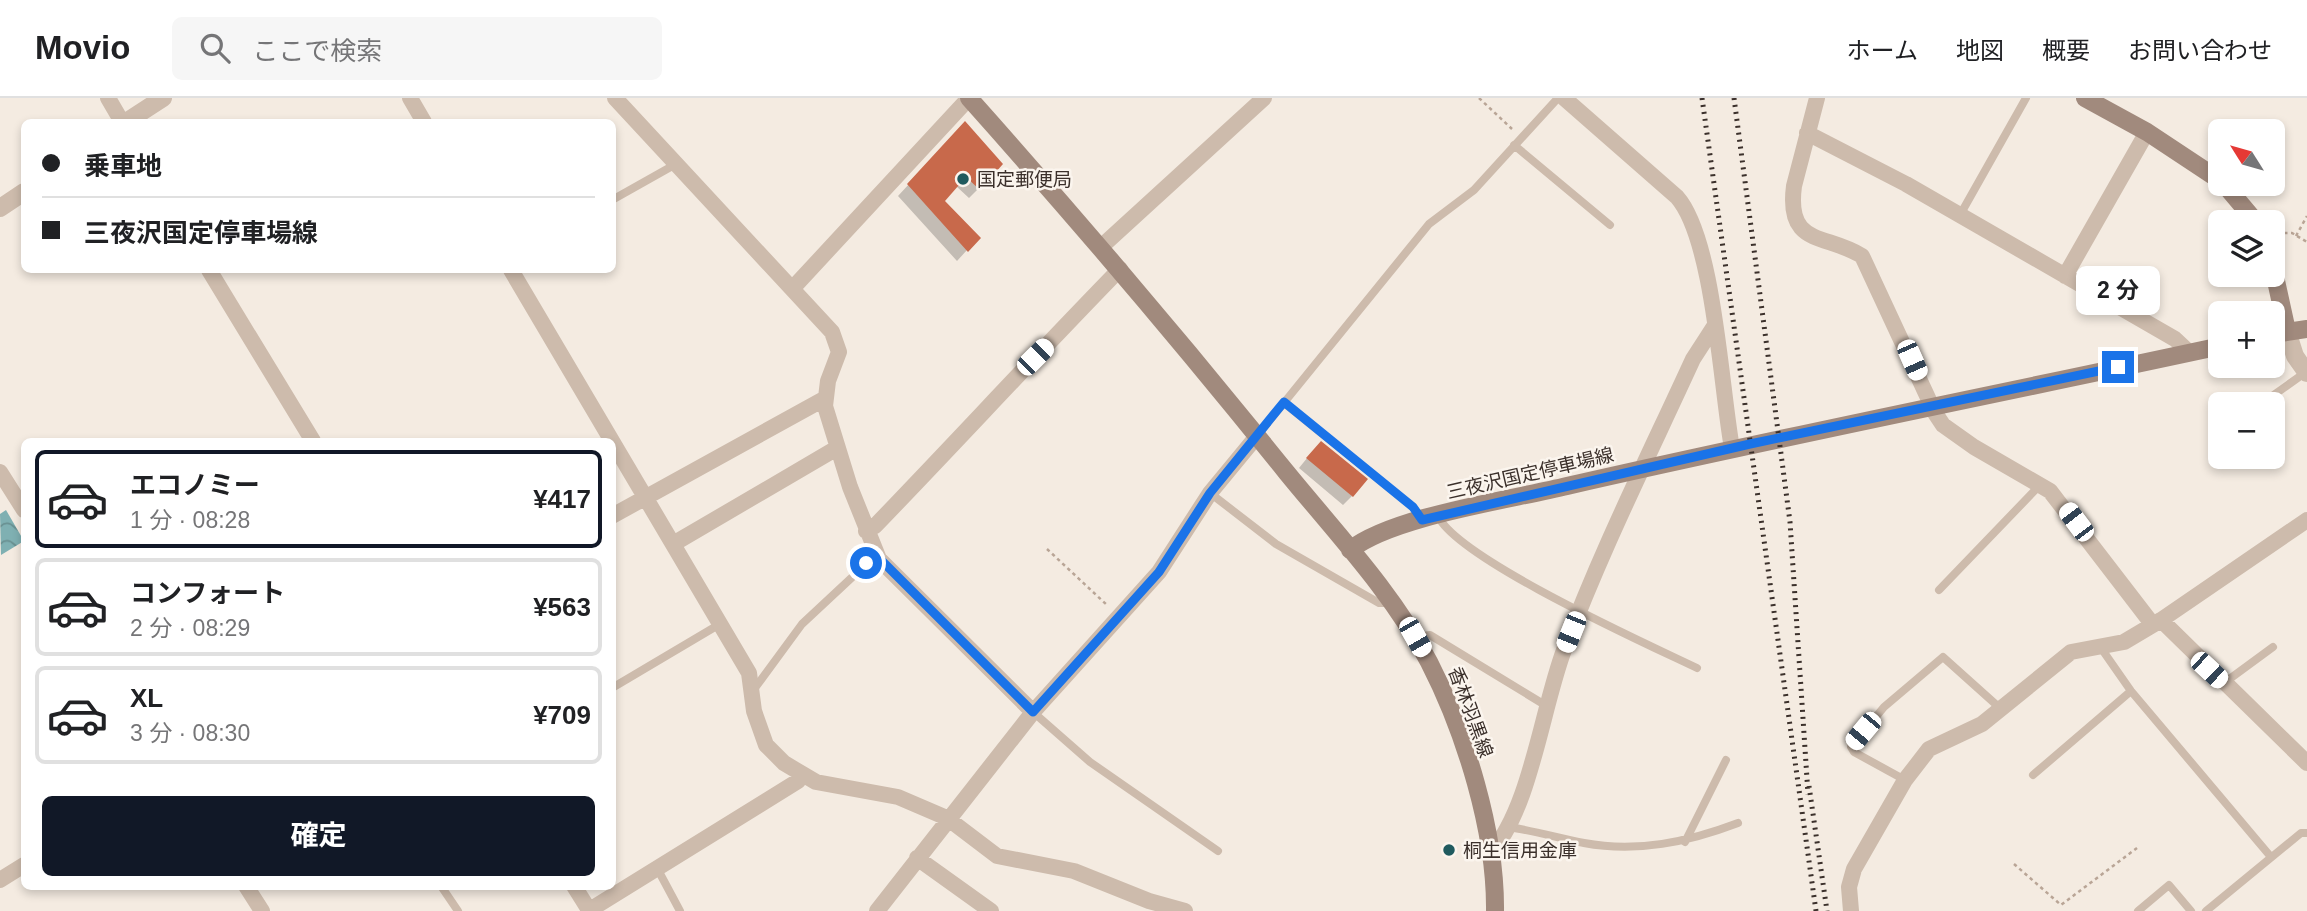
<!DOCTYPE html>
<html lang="ja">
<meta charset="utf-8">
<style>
:root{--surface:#fff;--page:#f6f6f6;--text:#202124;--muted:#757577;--line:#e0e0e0;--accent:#111827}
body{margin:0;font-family:Arial,"Noto Sans JP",sans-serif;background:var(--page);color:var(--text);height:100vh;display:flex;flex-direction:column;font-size:26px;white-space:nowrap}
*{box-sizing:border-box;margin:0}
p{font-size:23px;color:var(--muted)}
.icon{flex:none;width:38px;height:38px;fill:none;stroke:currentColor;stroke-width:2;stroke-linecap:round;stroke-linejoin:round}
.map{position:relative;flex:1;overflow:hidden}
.side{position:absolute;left:21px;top:340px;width:595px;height:452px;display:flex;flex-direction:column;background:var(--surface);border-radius:10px;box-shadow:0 4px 10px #0003}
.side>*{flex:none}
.guide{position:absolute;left:21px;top:21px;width:595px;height:154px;border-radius:10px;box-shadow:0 4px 10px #0003;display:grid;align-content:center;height:154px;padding:0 21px;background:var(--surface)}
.needle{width:46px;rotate:307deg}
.tools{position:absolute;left:2208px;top:21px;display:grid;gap:14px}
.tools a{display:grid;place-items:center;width:77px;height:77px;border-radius:10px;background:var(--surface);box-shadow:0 4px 10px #0003;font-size:35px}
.end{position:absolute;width:32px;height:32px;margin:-16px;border:9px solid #1a73e8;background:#fff;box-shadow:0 0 0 4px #fff}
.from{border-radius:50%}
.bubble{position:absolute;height:49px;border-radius:10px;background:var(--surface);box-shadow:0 4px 10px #0003;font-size:23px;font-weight:700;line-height:49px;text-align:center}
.car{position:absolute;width:21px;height:42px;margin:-21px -10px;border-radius:9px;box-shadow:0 0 5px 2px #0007;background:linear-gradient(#fff 24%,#345 0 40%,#fff 0 76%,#345 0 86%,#fff 0)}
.guide b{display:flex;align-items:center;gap:24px;height:66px;font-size:26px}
.guide b+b{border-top:2px solid var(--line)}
.guide i{width:18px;height:18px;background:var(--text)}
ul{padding:12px 0 0;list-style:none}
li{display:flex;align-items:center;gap:21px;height:98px;margin:0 14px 10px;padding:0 7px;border:4px solid var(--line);border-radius:10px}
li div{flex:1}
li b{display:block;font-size:26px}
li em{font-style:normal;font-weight:700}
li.selected{border-color:var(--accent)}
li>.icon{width:63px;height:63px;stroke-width:1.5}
.action{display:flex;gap:14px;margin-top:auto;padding:14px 21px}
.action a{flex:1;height:80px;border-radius:10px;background:var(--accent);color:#fff;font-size:28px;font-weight:700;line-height:80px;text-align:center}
header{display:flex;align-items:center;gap:42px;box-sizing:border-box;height:98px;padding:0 35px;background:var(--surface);border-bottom:2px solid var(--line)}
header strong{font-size:33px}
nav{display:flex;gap:38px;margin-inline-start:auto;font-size:24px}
.search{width:490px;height:63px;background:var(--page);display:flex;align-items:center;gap:18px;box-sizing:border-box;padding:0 24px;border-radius:10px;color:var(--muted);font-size:26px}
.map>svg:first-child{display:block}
</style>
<header>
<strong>Movio</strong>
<div class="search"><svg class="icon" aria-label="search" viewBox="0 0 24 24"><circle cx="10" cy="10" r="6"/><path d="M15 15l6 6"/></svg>ここで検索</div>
<nav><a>ホーム</a><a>地図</a><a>概要</a><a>お問い合わせ</a></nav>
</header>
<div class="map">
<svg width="2307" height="813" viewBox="0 0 2307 813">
<defs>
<pattern id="water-waves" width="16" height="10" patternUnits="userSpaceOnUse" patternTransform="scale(1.75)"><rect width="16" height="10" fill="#7fb0b2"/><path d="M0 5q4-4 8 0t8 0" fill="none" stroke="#699091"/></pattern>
</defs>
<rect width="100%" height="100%" fill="#f4ebe1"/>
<path fill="url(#water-waves)" d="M6,412L24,443L1,457L0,416Z"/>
<path fill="#0003" d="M956,35L979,90L969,100L956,88L942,103L978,140L957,163L898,98Z
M1312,354L1352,398L1343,407L1299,370Z"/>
<path fill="#c8694b" d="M965,23L1003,66L980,92L966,79L945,103L981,140L968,154L907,86Z
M1321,343L1368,381L1353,399L1306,360Z"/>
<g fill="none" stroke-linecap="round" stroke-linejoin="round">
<path stroke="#b9a596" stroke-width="2.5" stroke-dasharray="3.5 3.5" stroke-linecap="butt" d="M1479,0L1512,31
M2284,135H2292L2307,144
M2296,138L2307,118
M1047,451L1108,508
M2014,766L2061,807L2137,750"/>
<path stroke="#cdbbac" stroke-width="8" d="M1514,47L1610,127
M612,102L676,66
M1960,117L2026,0
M1284,305L1413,409L1422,422
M2261,306L2306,274
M1257,338L1429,126L1474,92L1558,0
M1210,395L1276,446L1379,505H1392
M1438,418C1458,461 1647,546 1697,570
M1939,492L2041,386
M1415,539L1430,537L1545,607
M2101,550L2131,593L2271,759
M2224,585L2273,549
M612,590L720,526
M752,594L802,526L876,457
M1033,614L1090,664L1218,753
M2033,677L2131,593
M1905,682L1854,654L1851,649L1884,609L1943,559L2001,611
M1509,729C1534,733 1559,740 1584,745C1637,755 1688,744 1738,725
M1685,744L1726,662
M657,770L680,813
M441,788L458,813
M2138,813L2169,787L2191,813
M2206,813L2301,735H2307"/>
<path stroke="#cdbbac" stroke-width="16" d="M108,0L122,24
M410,0L424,24
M615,0L832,234L839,254L828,283L825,308L850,389L879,461L1033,614
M1564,0L1677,99C1714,141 1721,291 1732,350
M1817,0L1794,88C1786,149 1825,135 1862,158L1935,315L1943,327L1974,349L2050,393L2153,527
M1807,35L1906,86L2175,241L2190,255
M1101,149L1264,0
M209,172L313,343
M511,172L749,575L754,613L766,647L784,665L816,684L898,699L947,720L997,758L1074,773L1149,803L1185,813
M2065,178L2147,34
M792,191L969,0
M0,374L24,412
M612,418L824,301
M866,433L875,428C957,343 1037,256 1120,171
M673,446L837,350
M2161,522L2307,665
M1490,755C1530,713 1542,610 1564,552C1601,453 1649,357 1693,261L1715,227
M917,760L991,813
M0,782L24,767
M246,788L262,813
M574,788L589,812
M588,813L798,683L802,676
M877,813L1033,614L1159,474L1210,395L1257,338
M1851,813L1849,789L1854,771L1905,682L1929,651L1982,626L2071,554L2124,544L2161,522L2307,422"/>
<path stroke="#cdbbac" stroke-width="18" d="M126,24L163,0
M0,110L24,94
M2287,233L2295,258L2307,275"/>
<path stroke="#a18a7d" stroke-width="18" d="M969,0C1078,122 1184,247 1287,375C1336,435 1393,495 1429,564C1465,634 1496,734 1495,813
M2085,0L2147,34L2221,83
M2224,86L2256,124
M2273,169L2287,233
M2273,236L2307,231
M1350,452C1393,418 1510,402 1567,388C1785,338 2003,295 2221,248"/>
<path stroke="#3b302b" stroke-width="5" stroke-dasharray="2 5" stroke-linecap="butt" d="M1702,0L1816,813
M1734,0L1790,424L1808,696
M1809,688L1827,813"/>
</g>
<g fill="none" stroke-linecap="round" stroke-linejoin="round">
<path stroke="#1a73e8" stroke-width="9" d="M866,465L876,457L1033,614L1159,474L1210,395L1284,304L1413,409L1422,422L1750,346L2118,269"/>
</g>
<g fill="#1f5a5e" stroke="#fbf5ee" stroke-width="2.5">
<circle cx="963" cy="81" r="7"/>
<circle cx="1449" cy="752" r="7"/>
</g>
<g text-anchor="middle" stroke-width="5" stroke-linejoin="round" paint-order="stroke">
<g font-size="19" fill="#3b302b" stroke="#fbf5ee" text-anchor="start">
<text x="977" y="88">国定郵便局</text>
<text x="1463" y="759">桐生信用金庫</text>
</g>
<g font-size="19" fill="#3b302b" stroke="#fbf5ee">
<text transform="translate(1530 375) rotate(-13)" y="7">三夜沢国定停車場線</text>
<text transform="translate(1471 614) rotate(70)" y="7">香林羽黒線</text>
</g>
</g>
</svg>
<div class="tools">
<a><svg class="needle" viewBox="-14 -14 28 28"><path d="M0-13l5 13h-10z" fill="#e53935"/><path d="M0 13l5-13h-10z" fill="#757577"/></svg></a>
<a><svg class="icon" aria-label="layers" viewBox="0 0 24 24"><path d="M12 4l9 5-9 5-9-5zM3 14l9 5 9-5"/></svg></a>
<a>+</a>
<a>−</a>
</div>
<i class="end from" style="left:866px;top:465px"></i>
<i class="end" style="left:2118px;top:269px"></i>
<div class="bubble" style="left:2076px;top:168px;width:84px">2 分</div>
<i class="car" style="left:1035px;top:259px;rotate:45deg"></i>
<i class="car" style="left:1912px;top:262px;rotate:156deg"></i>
<i class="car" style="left:2076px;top:424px;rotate:323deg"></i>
<i class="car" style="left:1571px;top:534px;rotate:202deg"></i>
<i class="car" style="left:1415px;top:539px;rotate:150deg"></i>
<i class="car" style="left:2209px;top:572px;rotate:133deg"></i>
<i class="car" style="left:1863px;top:633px;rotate:220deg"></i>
<div class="guide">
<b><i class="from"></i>乗車地</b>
<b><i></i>三夜沢国定停車場線</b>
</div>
<section class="side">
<ul>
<li class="selected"><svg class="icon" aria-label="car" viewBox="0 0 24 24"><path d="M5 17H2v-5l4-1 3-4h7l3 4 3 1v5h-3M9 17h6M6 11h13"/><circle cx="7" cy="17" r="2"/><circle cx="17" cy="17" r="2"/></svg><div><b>エコノミー</b><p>1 分 · 08:28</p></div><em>¥417</em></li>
<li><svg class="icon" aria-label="car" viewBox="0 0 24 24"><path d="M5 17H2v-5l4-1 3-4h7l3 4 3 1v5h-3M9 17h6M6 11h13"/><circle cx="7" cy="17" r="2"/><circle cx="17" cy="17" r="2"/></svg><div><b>コンフォート</b><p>2 分 · 08:29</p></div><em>¥563</em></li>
<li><svg class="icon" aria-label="car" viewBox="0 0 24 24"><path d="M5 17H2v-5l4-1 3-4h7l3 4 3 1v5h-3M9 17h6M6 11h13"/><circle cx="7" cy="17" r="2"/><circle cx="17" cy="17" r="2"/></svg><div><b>XL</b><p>3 分 · 08:30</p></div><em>¥709</em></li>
</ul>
<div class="action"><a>確定</a></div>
</section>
</div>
